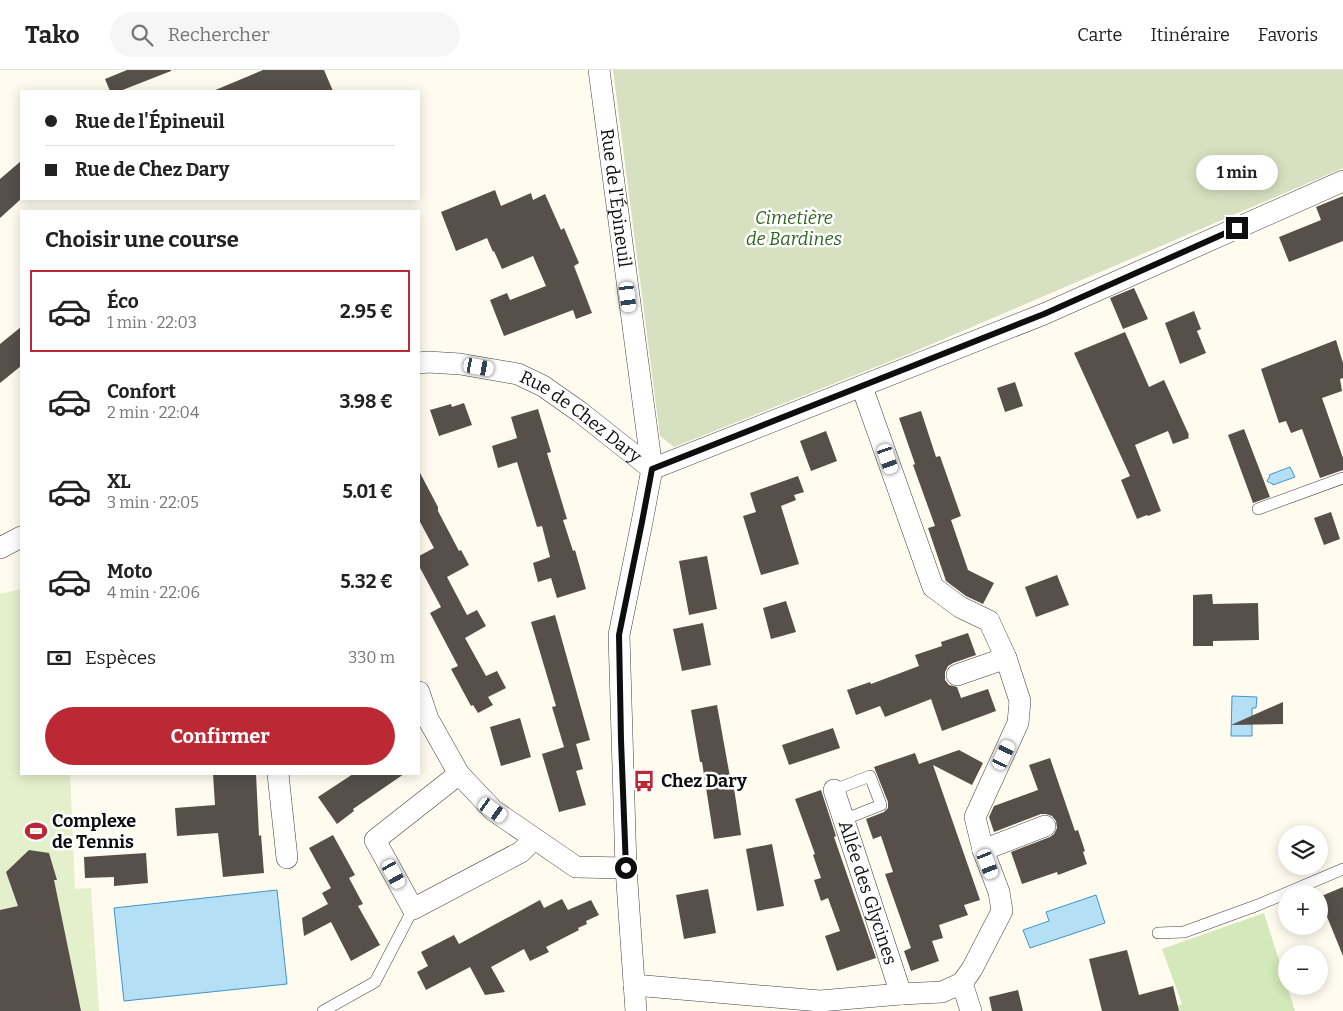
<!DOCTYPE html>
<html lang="fr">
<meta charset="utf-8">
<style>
:root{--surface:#fff;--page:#f6f6f6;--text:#222;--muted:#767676;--line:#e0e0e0;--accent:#bc2833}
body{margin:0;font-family:Bitter,serif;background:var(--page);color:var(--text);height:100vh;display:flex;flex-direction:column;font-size:19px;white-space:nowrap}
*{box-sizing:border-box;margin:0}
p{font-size:16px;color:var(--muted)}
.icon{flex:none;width:28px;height:28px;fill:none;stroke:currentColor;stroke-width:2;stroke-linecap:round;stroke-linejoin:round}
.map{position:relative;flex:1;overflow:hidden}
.side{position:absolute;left:20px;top:140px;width:400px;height:565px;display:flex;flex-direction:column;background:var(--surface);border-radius:0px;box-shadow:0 2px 12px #0003}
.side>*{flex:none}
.guide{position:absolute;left:20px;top:20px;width:400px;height:110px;border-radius:0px;box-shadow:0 2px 12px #0003;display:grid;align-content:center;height:110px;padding:0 25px;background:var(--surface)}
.buttons{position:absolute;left:1278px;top:755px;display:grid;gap:10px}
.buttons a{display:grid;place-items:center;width:50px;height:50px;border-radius:50%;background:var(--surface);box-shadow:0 2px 12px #0003;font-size:25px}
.end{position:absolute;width:22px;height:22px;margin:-11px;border:6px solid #0e0e0e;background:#fff;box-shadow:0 0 0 2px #fff}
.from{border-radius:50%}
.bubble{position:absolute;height:35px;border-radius:18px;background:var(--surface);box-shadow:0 2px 12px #0003;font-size:16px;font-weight:700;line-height:35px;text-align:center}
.car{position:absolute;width:15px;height:30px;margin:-15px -8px;border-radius:6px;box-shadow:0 0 4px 1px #0007;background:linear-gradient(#fff 24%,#345 0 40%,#fff 0 76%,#345 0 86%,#fff 0)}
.guide b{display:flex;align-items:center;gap:18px;height:48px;font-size:19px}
.guide b+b{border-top:1px solid var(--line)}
.guide i{width:12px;height:12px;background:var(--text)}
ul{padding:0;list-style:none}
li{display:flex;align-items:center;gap:15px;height:82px;margin:0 10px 8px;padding:0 15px;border:2px solid transparent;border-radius:0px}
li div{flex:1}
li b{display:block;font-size:19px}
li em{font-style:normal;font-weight:700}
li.on{border-color:var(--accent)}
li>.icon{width:45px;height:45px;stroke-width:1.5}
h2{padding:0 25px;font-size:22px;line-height:60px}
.pay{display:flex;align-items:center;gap:12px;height:55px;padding:0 25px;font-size:19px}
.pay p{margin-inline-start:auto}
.cta{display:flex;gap:10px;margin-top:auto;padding:10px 25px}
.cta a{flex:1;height:58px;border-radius:30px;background:var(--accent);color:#fff;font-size:20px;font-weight:700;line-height:58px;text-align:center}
header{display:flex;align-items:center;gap:30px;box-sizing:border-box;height:70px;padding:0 25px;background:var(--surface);border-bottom:1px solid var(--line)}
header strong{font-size:24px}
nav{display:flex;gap:28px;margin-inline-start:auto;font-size:18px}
.search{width:350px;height:45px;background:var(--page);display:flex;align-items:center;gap:12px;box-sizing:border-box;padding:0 18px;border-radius:28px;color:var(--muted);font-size:19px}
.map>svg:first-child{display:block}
</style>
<header>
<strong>Tako</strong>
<div class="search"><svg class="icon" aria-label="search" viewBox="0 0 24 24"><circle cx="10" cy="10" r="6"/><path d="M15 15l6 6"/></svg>Rechercher</div>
<nav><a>Carte</a><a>Itinéraire</a><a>Favoris</a></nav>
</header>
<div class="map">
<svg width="1343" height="941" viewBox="0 0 1343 941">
<rect width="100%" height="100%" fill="#fffbef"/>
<path fill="#d3e9b9" d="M1264,843L1295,941H1159L1182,934L1162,879Z"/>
<path fill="#d7e0c0" d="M613,0H1343V98L911,283L674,377L660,366Z"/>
<path fill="#e4f0cb" d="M21,519V704H70L75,819L91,818L99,941H0V524Z"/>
<path fill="#b5dff5" stroke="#3d96cb" d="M1290,397L1295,407L1273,415V414L1268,412L1267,411L1270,406L1269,405Z
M1232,626L1257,627L1256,638H1252V666H1231Z
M277,820L287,914L124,931L114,838Z
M1096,825L1105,853L1030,878L1023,860L1049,851L1046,842Z"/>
<path fill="#564f4a" d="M127,0H171V1L120,21H110L105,9Z
M263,0H324L333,21H213Z
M21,91V129L0,148V109Z
M495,120L501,136L531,123L533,130L545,124L561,160L564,158L579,193L574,196L592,243L576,249L573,240L504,266L490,230L507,223L510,230L546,216L533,186L502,199L494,181L493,182L487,168L456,181L441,142Z
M1343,126V171L1289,192L1279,167L1321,150L1316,137Z
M1134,218L1148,249L1123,259L1110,228Z
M1194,241L1201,259L1197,261L1206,283L1180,294L1165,253Z
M21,257V296L0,313V274Z
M1125,262L1149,317L1164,310L1189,365L1188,366L1189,368L1173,374L1168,361L1135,375L1161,441L1148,446L1147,445L1137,449L1121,410L1130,406L1074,283Z
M1336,270L1343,293V308L1340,309L1342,321L1322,328L1343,388V400L1320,408L1302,359L1291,363L1286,351L1279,353L1261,299Z
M1015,312L1023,336L1005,342L997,318Z
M464,333L472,355L439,366L430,340L451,334L452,337Z
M538,339L551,382L547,383L567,449L563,450L573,481L575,480L586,519L557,528L551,508L538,512L533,493L550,487L542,456L537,457L517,392L498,398L492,376L517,368L511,347Z
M921,341L936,387L940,386L961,446L951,450L968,500L994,513L983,534L966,526L946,511L928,458L935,456L913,395L915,394L899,348Z
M1244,359L1270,427L1253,433L1228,365Z
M826,361L837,391L811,401L800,371Z
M419,401L438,437V441L459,481L461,480L469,495L447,507L467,545L477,540L486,556L465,568L486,606L497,601L506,618L488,627L493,635L478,643L473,635L471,636L451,599L458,596L430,543L441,537L419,496V486L434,478L419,450Z
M798,406L804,422L794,425L796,430L781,436L799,494L761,505L743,446L756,442L750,423Z
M1331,442L1340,469L1324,475L1314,448Z
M707,486L717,539L689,545L679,491Z
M1057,505L1069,535L1036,547L1025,517Z
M1212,524L1213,534L1258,533L1259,570L1213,571V576H1193V525Z
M786,531L796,562L771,569L763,538Z
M555,545L590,670L576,674L583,699L576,701L586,735L559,742L542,684L564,677L552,637L556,636L531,552Z
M703,553L711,595L682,601L673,559Z
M968,563L976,585L953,593L948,596L945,602V610L949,615L957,617L961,628L988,619L996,641L942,661L931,629L885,647L880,636L856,645L847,620L870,612L871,614L919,596L915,585L942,576L941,572Z
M1283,632V654L1231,655Z
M717,635L732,718H734L741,765L714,769L702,692H700L691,640Z
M520,648L531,687L501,696L490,657Z
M833,658L840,678L789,695L782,675Z
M959,680L983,693L972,715L933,695L980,830L964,835L968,845L939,855L943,868L932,871L939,891L911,901L904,881L911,878L885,804L893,802L881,766L873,769L866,749L884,742L888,738V732L874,697L915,683L919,694Z
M1050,688L1075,761L1078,760L1085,781L1083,782L1087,794L1058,805L1057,802L1022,814L1011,782L1050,767L1054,764L1057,758L1056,751L1052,746L1046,744H1041L994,762L989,747L994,736L1038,720L1029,695Z
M213,704H256L259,766L261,765L264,803L223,807L218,763L177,766L175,738L215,735Z
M353,704H404L353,739L354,741L337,754L318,727Z
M821,720L836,766L834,767L876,888L837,901L825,866L840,861L828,828L821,831L814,810L821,808L813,785L815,784L795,729Z
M333,765L355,805L349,808L363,834L358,836L380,875L351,891L331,852L304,866L302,848L328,834L322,823L331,818L309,778Z
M772,774L784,836L757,841L746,779Z
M29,780L49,783L57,810H54L81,941H0V840L18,836L6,802Z
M146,783L148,813L114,816V807L85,808L84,787Z
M1343,817V886L1319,827Z
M708,819L716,863L684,869L676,825Z
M562,829L568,840L591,830L599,845L586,851L587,854L578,858L579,860L546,877L549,882L530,891L524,879L491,897L505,922L485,925L470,897L426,920L417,902L428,896L421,882L454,865L459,874L540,830L544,838Z
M1127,880L1139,925L1173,916L1179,941H1102L1089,889Z
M1018,920L1023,941H992L989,927Z"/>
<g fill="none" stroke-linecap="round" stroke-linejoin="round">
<g stroke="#414141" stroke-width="12">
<path id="lane" d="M1258,439L1343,408
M834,720L870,706L881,735L843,750
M1158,863L1184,862L1258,835L1343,799
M323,941L375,912L413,839"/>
</g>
<g stroke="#414141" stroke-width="22">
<g id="street">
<path id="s1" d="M599,0L652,399L642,452L619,565L626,798L636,941"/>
<path id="s2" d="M419,293L428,292L460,294L518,304L543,316L580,342L652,399"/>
<path d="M652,399L1044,244L1343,111"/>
<path d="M0,478L21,467"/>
<path d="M957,605L1006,588"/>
<path d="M419,622L428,649L459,704L493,740L576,797L626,798"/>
<path d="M278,704L287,788"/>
<path d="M459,704L375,770L413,839L521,782L534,769"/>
<path id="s3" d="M834,720L901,924"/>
<path d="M983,780L1045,756"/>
<path d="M962,913L971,941"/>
<path d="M634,915L820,931L901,924L942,922L962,913L972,899L1002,841L999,822L983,780L975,747L1018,653L1020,631L1006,588L989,551L960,537L933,517L862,317"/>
</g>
</g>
<use href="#lane" stroke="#fff" stroke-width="11"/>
<use href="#street" stroke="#fff" stroke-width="21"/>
</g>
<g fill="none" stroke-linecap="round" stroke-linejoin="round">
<path stroke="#0e0e0e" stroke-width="6" d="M626,798L621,670L619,565L642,452L652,399L1044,244L1237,158"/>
</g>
<defs>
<g id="bus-bare" transform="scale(1.725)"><path d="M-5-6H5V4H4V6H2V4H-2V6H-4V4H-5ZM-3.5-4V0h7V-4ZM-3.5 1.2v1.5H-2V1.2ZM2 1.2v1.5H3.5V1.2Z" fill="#bc2833" stroke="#fff" stroke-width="2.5" paint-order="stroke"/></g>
<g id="stadium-bare" transform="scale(1.725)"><path d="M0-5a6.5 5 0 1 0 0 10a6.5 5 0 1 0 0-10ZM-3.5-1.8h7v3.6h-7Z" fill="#bc2833" stroke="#fff" stroke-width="2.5" paint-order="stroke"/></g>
</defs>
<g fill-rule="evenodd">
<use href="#bus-bare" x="644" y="711"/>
<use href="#stadium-bare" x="36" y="761"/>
</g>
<g text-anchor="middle" stroke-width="5" stroke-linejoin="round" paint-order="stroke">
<g font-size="18" fill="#0e0e0e" stroke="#fff">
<text dy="6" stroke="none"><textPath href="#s1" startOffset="129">Rue de l'Épineuil</textPath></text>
<text dy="6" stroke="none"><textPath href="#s2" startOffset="176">Rue de Chez Dary</textPath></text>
<text dy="6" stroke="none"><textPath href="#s3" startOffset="108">Allée des Glycines</textPath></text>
</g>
<g font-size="18" font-style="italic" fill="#2f651f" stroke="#fff">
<text x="794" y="154">Cimetière<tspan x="794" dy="21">de Bardines</tspan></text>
</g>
<g font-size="18" font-weight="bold" fill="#0e0e0e" stroke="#fff" text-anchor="start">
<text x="661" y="717">Chez Dary</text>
<text x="52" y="757">Complexe<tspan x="52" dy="21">de Tennis</tspan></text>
</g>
</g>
</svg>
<div class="buttons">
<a><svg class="icon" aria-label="layers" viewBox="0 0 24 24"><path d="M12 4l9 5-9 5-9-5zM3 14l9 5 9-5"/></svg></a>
<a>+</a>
<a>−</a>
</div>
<i class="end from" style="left:626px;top:798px"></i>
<i class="end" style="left:1237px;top:158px"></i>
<div class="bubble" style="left:1196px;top:85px;width:82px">1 min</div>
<i class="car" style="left:628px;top:227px;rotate:173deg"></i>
<i class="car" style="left:479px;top:297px;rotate:100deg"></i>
<i class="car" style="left:888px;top:389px;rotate:161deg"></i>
<i class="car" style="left:1004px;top:685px;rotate:25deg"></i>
<i class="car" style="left:493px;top:740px;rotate:125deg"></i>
<i class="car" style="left:988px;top:794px;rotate:159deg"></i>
<i class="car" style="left:394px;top:804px;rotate:151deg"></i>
<div class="guide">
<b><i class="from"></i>Rue de l'Épineuil</b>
<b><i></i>Rue de Chez Dary</b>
</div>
<section class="side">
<h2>Choisir une course</h2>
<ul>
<li class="on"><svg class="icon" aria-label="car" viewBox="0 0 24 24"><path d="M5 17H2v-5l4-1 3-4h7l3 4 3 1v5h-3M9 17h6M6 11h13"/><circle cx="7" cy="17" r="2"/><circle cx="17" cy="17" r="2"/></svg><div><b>Éco</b><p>1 min · 22:03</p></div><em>2.95 €</em></li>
<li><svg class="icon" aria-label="car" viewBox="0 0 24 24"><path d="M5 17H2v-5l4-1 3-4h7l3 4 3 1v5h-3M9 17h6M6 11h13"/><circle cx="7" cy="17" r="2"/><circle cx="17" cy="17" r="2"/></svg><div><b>Confort</b><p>2 min · 22:04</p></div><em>3.98 €</em></li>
<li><svg class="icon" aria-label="car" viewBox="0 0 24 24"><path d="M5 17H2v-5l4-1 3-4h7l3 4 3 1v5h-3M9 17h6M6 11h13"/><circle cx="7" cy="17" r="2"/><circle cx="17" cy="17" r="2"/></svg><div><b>XL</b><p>3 min · 22:05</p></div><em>5.01 €</em></li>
<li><svg class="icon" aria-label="car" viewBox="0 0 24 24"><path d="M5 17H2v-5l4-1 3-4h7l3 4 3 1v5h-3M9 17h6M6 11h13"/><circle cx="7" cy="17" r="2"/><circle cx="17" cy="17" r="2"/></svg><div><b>Moto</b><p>4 min · 22:06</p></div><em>5.32 €</em></li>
</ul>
<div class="pay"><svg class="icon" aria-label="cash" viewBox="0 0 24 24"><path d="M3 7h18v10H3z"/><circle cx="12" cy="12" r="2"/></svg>Espèces<p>330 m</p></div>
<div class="cta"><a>Confirmer</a></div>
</section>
</div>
